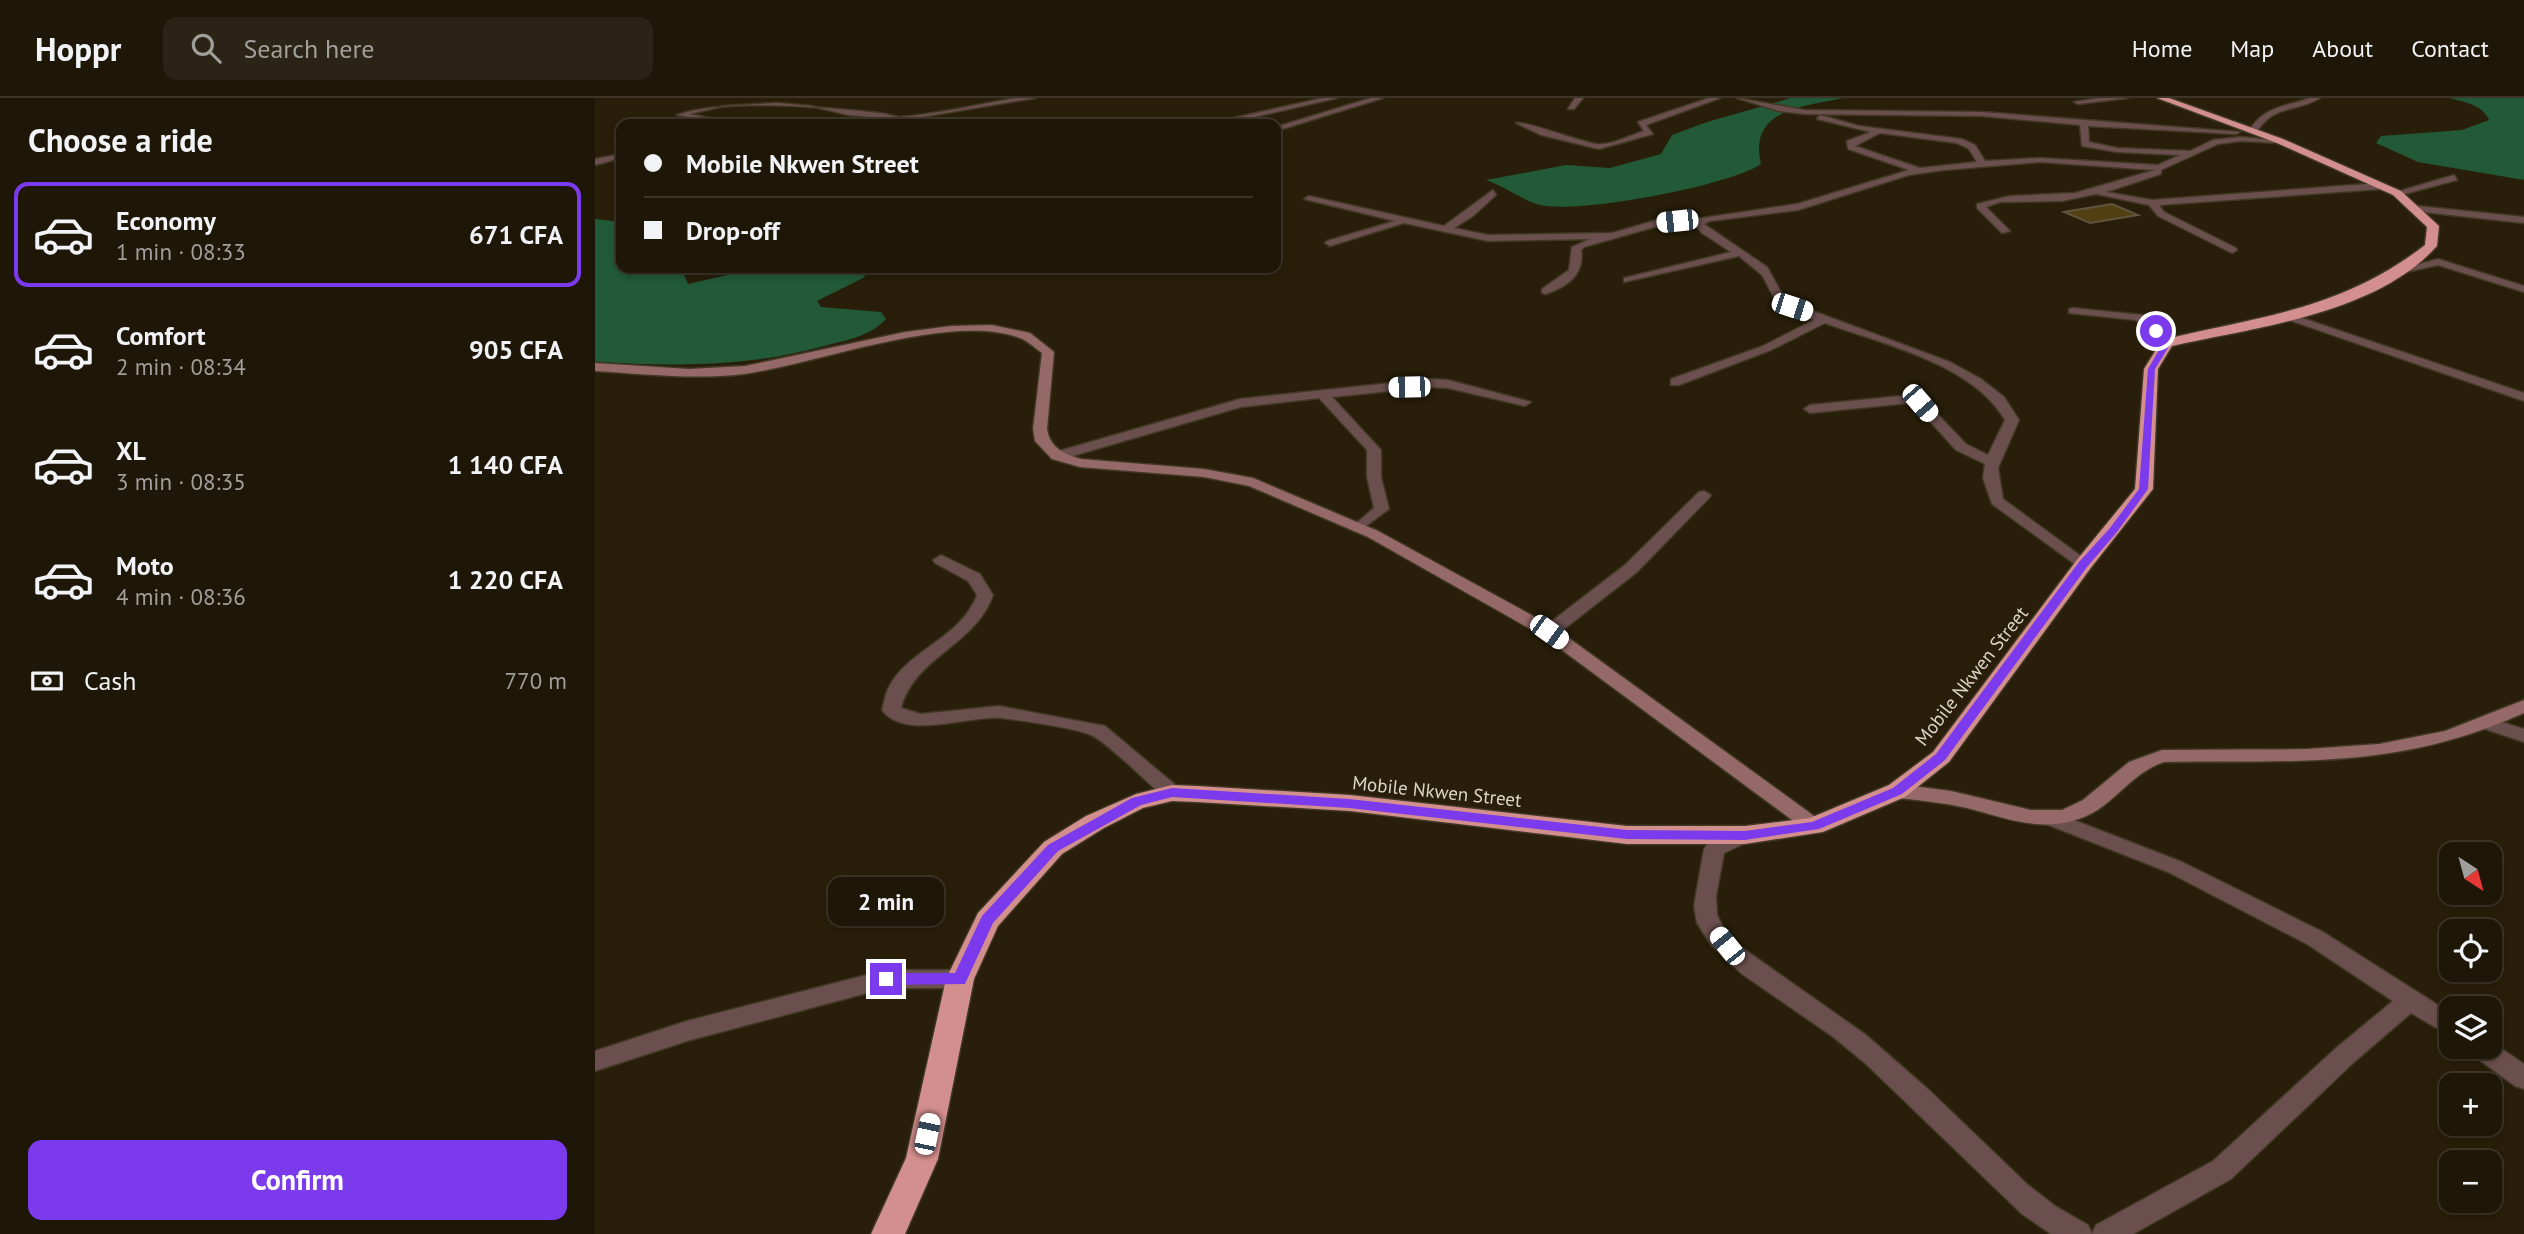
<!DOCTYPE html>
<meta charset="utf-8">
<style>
:root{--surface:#1e1607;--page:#2b2315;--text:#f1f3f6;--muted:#a19f9b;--line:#3c3528;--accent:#7c3aed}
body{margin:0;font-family:"PT Sans",sans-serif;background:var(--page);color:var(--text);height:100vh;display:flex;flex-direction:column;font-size:26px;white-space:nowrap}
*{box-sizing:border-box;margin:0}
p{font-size:23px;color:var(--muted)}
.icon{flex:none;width:38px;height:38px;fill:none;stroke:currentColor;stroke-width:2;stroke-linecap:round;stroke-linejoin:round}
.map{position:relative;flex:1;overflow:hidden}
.side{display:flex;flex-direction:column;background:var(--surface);width:595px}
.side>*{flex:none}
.hud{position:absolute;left:21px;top:21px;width:665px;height:154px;border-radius:14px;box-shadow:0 4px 10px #0003,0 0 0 2px var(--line);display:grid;align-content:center;height:154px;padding:0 28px;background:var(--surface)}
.needle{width:46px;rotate:144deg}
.fabs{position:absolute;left:1844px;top:744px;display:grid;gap:14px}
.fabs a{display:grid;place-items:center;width:63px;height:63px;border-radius:14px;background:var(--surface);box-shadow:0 4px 10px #0003,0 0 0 2px var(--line);font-size:35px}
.end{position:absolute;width:32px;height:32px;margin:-16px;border:9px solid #7c3aed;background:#fff;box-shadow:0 0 0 4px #fff}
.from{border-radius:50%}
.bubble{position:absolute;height:49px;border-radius:14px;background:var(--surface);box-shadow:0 4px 10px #0003,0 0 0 2px var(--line);font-size:23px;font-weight:800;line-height:49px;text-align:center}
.car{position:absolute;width:21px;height:42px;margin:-21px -10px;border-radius:9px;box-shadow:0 0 5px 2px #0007;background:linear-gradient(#fff 24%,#345 0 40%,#fff 0 76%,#345 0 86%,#fff 0)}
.hud b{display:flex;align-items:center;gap:24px;height:66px;font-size:26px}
.hud b+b{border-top:2px solid var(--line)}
.hud i{width:18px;height:18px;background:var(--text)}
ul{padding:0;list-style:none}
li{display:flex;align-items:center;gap:21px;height:105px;margin:0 14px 10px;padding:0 14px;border:4px solid transparent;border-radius:14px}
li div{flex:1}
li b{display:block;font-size:26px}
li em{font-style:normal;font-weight:800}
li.selected{border-color:var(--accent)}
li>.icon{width:63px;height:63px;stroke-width:1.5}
h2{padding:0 28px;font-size:32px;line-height:84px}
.pay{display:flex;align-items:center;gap:18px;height:77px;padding:0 28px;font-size:26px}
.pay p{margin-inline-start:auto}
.cta{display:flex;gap:14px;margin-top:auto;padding:14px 28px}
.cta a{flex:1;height:80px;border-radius:14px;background:var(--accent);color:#fff;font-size:28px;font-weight:800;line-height:80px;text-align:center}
header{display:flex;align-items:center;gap:42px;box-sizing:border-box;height:98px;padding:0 35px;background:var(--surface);border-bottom:2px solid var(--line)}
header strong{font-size:33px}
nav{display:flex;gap:38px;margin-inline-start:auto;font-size:24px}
.search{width:490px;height:63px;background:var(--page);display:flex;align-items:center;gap:18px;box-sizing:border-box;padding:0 24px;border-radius:14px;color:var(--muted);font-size:26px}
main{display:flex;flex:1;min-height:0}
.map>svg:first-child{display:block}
</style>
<header>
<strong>Hoppr</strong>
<div class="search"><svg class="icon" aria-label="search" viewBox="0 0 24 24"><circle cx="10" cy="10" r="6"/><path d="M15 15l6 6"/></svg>Search here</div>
<nav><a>Home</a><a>Map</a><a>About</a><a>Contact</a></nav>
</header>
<main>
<section class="side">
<h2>Choose a ride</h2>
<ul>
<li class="selected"><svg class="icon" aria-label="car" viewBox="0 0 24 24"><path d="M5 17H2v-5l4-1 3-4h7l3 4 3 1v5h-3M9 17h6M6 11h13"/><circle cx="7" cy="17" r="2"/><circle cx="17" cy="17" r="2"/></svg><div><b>Economy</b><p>1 min · 08:33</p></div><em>671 CFA</em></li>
<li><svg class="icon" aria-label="car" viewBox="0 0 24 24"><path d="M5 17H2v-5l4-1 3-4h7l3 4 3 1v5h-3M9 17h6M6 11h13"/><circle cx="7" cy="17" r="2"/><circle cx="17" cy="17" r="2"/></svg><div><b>Comfort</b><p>2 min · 08:34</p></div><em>905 CFA</em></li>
<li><svg class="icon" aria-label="car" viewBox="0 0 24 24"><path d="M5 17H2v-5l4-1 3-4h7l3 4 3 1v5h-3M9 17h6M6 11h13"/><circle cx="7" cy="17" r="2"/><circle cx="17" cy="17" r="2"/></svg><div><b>XL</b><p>3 min · 08:35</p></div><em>1 140 CFA</em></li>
<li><svg class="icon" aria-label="car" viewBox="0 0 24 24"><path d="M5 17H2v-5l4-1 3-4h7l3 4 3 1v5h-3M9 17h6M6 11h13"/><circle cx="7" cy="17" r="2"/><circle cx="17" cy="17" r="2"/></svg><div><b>Moto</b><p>4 min · 08:36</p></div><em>1 220 CFA</em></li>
</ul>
<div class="pay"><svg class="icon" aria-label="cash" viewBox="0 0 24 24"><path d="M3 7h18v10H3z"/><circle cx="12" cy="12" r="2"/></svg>Cash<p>770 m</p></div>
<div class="cta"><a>Confirm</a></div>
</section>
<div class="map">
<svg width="1929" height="1136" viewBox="0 0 1929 1136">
<rect width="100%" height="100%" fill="#281e09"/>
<path fill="#225a37" d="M1196,0H1248C1208,9 1153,11 1166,66C1134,88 983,116 945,107C927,102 909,88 891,82L971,67L1015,70L1066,56L1077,37L1112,24Z
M1855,0H1929V82L1823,64L1781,45L1786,38L1867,32L1894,22C1888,7 1869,4 1855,0Z
M0,121L26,124V170H86L93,186L141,175L147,170H276L268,180L222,203L226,209L286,214L291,221C274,239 252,242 229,248C148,270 83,268 0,264Z"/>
<path fill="#524012" stroke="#5f553e" stroke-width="2" d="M1517,106L1543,117L1495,125L1469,114Z"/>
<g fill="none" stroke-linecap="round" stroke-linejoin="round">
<g stroke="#413824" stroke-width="3">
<path id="street" d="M422,0H440L291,25L287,23L292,21L288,20L253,17L216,8L182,5L129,8L94,16L146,26H129L82,17C129,0 230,9 284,15C291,15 298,19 305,19C344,16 384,6 422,0Z
M728,0H742L634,25L502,26L535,21H634Z
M776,0H788L681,33V29Z
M980,0H988L979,11H973Z
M1114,0H1125L1051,27L1058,36L1004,51L946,37L921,25C928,22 986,44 1001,46C1015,48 1036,37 1049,33L1043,24Z
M1142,0L1209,12L1387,14L1645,34L1641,36L1493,28L1494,44L1522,50L1595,53L1618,42L1646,39L1689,43L1685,45L1646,43L1623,46L1566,72V76L1511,94L1557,102L1786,85L1790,88L1786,91L1564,107L1569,114L1641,150L1642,152L1637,155L1563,118L1554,107L1501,96L1467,103L1405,104L1391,109L1415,133L1407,135L1382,110V106L1415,98L1480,95L1560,72L1445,64L1349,72L1314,77L1203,112L1115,123L1109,126L1172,169L1191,203L1355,264L1386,281L1409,299L1424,322L1403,370L1408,401L1494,464L1496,467L1488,472L1397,406L1388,380L1390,366L1361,352L1321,308L1314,305L1215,315L1209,311L1215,307L1316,297L1329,302L1371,346L1393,357L1410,322C1378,266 1288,246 1230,225L1176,252L1084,287H1076V281L1168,248L1219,222L1183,207L1167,177L1144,158L1029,184V180L1136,154L1107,135L1099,125L1063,128L989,149L986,152C990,176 972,189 951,196L947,195V191L974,172L977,149L995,141L893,143L809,125L735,148L730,145L732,143L800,123L709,101L714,98L849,128L898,92L901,97L878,118L859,130L893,137L1017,135L1062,122L1107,120L1202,106L1314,72L1253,51L1252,43L1276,34L1222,21L1225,17L1264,28L1367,41L1380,47L1390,63L1445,60L1563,67L1585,57L1522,54L1487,48L1485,27L1387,18L1209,16L1184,13ZM1285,35L1362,45L1374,51L1382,64L1325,70L1260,48Z
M1504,0H1533L1483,6L1479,4Z
M1715,0H1725C1700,15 1678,6 1661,35L1654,33C1669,8 1690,9 1715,0Z
M26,56V60L0,67V61Z
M1859,77L1862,82L1802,98L1798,95Z
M1822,108L1929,119V125L1819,113L1817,111Z
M1843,161L1929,188V194L1843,167L1811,174L1806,171Z
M1478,210L1547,217L1554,220L1578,245L1568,247L1541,222L1474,215V211Z
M1692,215L1929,295V303L1688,220L1686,218Z
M834,281L853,282L936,304L930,308L853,290L834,289L737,299L786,352V379L794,411L764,433L757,429L779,410L772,379V352L724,300L646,309L467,361H457L455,358L457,355L645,301Z
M1109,393L1116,397L1114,400L1042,474L960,538H948L946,534L948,530L1030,467L1104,394Z
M346,457L385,476L398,497C380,548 320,558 306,610L326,616L404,608L510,628L584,690L587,695L584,700H570C555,687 511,643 496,637C481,630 424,622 406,620C374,617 309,643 287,612C289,605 290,597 293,591C311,552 366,541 382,497L373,483L340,465L338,462Z
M1891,619L1929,631V644L1884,629L1882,625L1884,621Z
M1458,714L1587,764L1728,834L1857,916V939L1816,915L1758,965L1636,1081L1538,1136H1497L1501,1127L1618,1063L1740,951L1798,903L1712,846L1573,774L1451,726L1448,721L1451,716Z
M1150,730L1157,732L1160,737L1157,742L1129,755L1121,798L1122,817L1131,835L1146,849L1271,937L1335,993L1433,1087L1460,1108L1493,1127L1497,1136H1456L1427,1116L1270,965L1237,938L1147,876L1116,847L1102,825L1099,808L1109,751L1112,746Z
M291,872H365L373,874L377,881L373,888L365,890H291L92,943L0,973V953L92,923Z
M1895,943L1929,966V991L1920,988L1875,955L1872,948H1895Z"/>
</g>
<g stroke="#413824" stroke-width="3">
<path id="secondary" d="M397,227L435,235L459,254L452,331C455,350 469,356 486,361L609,371L658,380L783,433L960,530L1226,723L1229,728L1226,733H1212L948,538L773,439L654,388L609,379L485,369L457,361L440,343L438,331L447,255C440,250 433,243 425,240C355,214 223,266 149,276C99,282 49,276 0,273V265L94,271L150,268L310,234L356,228Z
M1929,602V615C1803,672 1702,662 1569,664C1536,675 1519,707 1489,719C1448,736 1411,720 1372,710C1349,705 1325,702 1302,700L1295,698L1292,693L1295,688L1302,686L1356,693L1436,712H1467L1488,702L1534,664L1567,652L1712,651L1784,646L1850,633Z"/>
</g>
<g stroke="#413824" stroke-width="3">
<path id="highway" d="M1562,0H1574L1688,41L1806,93L1844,128L1842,148C1781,216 1662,229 1577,248L1563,271L1558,391L1495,471L1354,664L1310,699L1228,734L1150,746H1032L755,713L602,704L577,703L548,710L509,730L467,756L403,828L379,881L343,1061L310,1136H276L311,1060L351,881L383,815L449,744L491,718L541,696L577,687L602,688L755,697L1032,728H1150L1215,720L1294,687L1338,654L1481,463L1540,391L1549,271L1567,242C1666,218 1746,212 1830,147L1832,129L1798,97L1682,45Z"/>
</g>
<use href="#street" fill="#6b4f4e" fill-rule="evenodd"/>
<use href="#secondary" fill="#956967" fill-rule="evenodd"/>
<use href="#highway" fill="#d38f8d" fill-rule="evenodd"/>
</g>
<path fill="#7c3aed" d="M1561,231L1576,245L1560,271L1553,391L1522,434L1492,469L1350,662L1307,696L1224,731L1150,742L1032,741L754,710L577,699L546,707L463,753L398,825L370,886L291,887L283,881L291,875H360L387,818L453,747L537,700L577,690L754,701L1032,732L1150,733L1217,724L1298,690L1341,656L1484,464L1515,430L1544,391L1553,271L1568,245L1557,233Z"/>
<g text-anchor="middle" stroke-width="7" stroke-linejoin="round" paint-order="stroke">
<g font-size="19" fill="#dcd6c9" stroke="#281e09">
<text transform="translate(1376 578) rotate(-52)" y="7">Mobile Nkwen Street</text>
<text transform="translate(842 693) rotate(6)" y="7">Mobile Nkwen Street</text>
</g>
</g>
</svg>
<div class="fabs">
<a><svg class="needle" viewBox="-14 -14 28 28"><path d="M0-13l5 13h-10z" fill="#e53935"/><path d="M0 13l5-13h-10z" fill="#a19f9b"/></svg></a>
<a><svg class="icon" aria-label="locate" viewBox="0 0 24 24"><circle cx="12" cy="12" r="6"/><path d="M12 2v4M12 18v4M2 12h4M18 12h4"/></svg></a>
<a><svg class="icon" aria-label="layers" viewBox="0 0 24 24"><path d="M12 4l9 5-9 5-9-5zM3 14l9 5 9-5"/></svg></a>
<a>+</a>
<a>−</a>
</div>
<i class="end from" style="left:1561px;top:233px"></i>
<i class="end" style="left:291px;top:881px"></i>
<div class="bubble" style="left:233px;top:779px;width:116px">2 min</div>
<i class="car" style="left:1082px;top:123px;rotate:264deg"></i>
<i class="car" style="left:1197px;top:209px;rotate:108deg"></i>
<i class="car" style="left:814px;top:289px;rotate:269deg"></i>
<i class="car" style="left:1325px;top:305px;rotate:139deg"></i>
<i class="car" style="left:954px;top:534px;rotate:126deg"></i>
<i class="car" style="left:1132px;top:848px;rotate:321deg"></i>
<i class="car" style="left:332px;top:1036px;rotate:12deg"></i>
<div class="hud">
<b><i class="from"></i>Mobile Nkwen Street</b>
<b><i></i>Drop-off</b>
</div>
</div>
</main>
